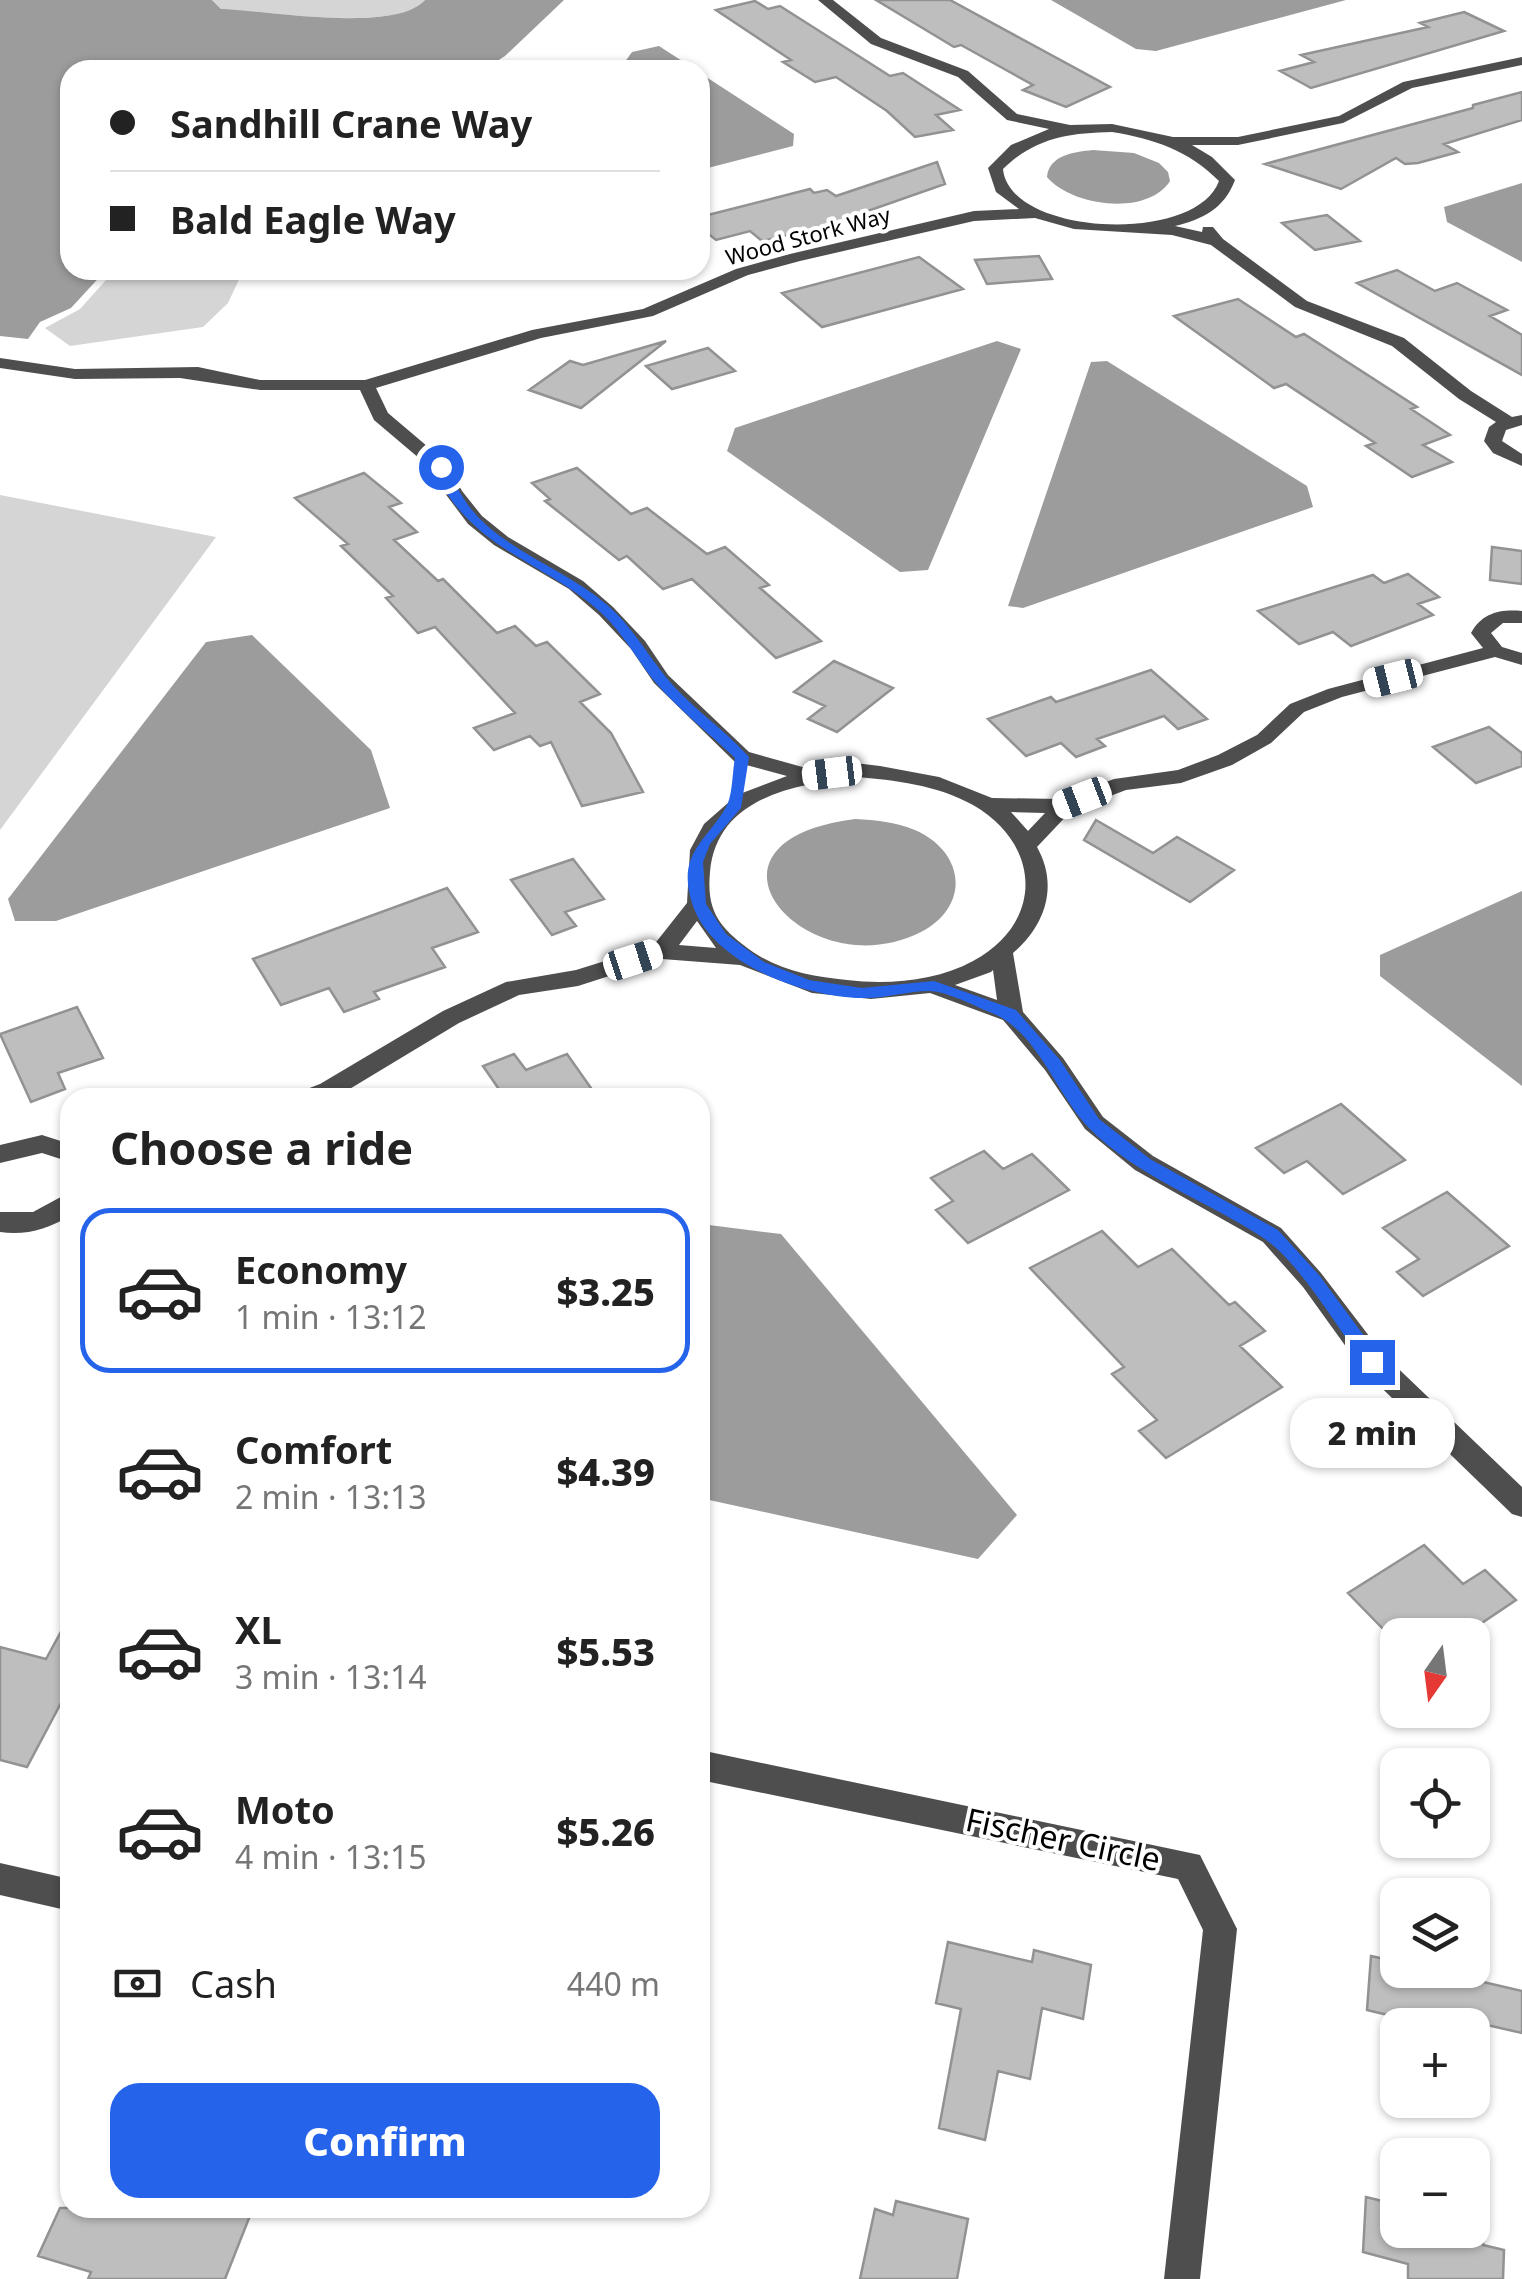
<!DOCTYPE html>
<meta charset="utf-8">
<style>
:root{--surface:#fff;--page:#f6f6f6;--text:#222;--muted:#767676;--line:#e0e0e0;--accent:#2563eb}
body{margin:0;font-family:"Noto Sans",sans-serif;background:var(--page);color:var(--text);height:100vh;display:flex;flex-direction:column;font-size:38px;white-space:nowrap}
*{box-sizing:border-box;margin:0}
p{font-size:32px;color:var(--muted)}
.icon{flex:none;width:55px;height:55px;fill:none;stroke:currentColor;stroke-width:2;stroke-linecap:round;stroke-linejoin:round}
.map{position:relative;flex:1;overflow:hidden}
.details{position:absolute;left:60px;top:1088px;width:650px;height:1130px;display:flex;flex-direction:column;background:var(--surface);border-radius:30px;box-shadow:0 2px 8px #0004}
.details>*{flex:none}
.banner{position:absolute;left:60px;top:60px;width:650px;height:220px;border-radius:30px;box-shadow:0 2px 8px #0004;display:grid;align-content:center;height:220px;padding:0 50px;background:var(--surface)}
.needle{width:65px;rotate:194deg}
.fabs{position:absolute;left:1380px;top:1618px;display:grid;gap:20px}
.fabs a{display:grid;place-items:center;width:110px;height:110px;border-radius:20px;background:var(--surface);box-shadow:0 2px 8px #0004;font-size:50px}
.end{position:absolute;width:45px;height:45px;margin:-22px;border:12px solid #2563eb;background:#fff;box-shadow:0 0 0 5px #fff}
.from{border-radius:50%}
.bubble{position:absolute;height:70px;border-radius:30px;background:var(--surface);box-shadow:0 2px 8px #0004;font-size:32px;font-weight:800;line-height:70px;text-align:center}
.car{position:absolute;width:30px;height:60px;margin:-30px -15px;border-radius:12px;box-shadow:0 0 8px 2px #0007;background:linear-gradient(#fff 24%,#345 0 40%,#fff 0 76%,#345 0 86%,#fff 0)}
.banner b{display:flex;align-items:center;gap:35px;height:95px;font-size:38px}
.banner b+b{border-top:2px solid var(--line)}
.banner i{width:25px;height:25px;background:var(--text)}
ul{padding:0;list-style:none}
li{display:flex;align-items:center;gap:30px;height:165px;margin:0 20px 15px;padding:0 30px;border:5px solid transparent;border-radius:30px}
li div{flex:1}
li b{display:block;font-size:38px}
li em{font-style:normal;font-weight:800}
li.active{border-color:var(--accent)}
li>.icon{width:90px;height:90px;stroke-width:1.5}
h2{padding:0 50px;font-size:45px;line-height:120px}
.pay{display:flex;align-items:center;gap:25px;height:110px;padding:0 50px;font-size:38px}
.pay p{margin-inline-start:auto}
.cta{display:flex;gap:20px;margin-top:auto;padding:20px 50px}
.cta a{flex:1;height:115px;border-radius:30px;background:var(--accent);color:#fff;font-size:40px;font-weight:800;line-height:115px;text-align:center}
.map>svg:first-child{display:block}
</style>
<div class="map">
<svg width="1522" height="2279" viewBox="0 0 1522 2279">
<rect width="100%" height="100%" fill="#fff"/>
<path fill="#d5d5d5" d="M212,0H425C394,34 267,10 221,9Z
M115,270H243V271L228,303L203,327L70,346L45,328L80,309Z
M0,495L216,537L0,830Z"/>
<path fill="#9c9c9c" d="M0,0H212L221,9C267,10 394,34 425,0H564L505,56L483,70H285L248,65L207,70H70V270H106L71,308L40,322L28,339L0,336Z
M1051,0H1346L1156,51L1136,49Z
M659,46L696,70H619L632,52Z
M700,73L794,134L793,146L700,170Z
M1093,150L1134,153L1159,163L1168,172L1170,181C1147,217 1071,206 1047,177C1049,155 1074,152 1093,150Z
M1522,183V262L1447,222L1444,207Z
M997,341L1021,349L928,570L900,572L727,451L735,428Z
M1107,361L1307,486L1313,507L1023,608L1008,606L1091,362Z
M252,635L371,750L390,808L56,921H15L8,899L206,642Z
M855,819C876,820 895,822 915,830C965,852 971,906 921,932C807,990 676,842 855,819Z
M1522,891V1086L1380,976V955Z
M709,1225L781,1234L1017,1515L978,1559L700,1498V1228Z"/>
<path fill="#bebebe" stroke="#929292" stroke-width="2.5" d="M876,0H950L1110,87L1066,107L1023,90L1033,85L961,45L954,47Z
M755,1L768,9L780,6L890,76L903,73L960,110L936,115L953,130L915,137L887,111L836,77L815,82L783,62L791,60L716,10Z
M1464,12L1504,31L1311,88L1280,71L1314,62L1301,55L1428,27L1420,23Z
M1522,92V120L1444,144L1458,152L1418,163L1405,164L1396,158L1341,189L1265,164L1473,108V105Z
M937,162L945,184L859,214L864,217L762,241L750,231L716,240L700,227V217L810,189L814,193L827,190L836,196Z
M1327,215L1360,241L1315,250L1282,223Z
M1039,256L1052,279L987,284L975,260Z
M919,257L963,289L822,327L782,293Z
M1397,270L1435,291L1457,283L1507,310L1490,316L1522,335V375L1357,283Z
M1238,299L1296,337L1304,334L1417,407L1411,409L1450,435L1423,445L1452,462L1412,477L1366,446L1375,443L1286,384L1274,388L1174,316Z
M666,341L581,408L529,390L570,361L583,365Z
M708,348L735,371L672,389L646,366Z
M577,468L631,514L647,508L707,554L725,547L769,585L760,588L821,641L776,658L692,579L663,589L627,556L619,560L545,501L550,499L532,483Z
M364,473L401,503L389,507L417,532L394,540L438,581L443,579L497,633L515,626L536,646L547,642L600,694L580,702L611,733L643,792L582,806L551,742L540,746L530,736L494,750L474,728L515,713L435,627L418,633L386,598L393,596L341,546L348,544L295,498Z
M1492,547L1522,551V584L1490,580Z
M1408,574L1439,597L1418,604L1433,615L1351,646L1333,632L1299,644L1258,611L1373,575L1384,583Z
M834,661L893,688L837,732L808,719L825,706L794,692Z
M1151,670L1207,719L1178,729L1164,716L1097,739L1105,746L1076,757L1061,743L1026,756L988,719L1051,697L1056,702Z
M1489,727L1522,753V766L1476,783L1433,747Z
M1096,820L1153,853L1177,837L1234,870L1190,902L1084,840Z
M573,859L604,899L565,912L576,926L552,935L511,880Z
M447,888L478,932L432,948L445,967L374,992L379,999L344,1012L329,988L281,1005L253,959Z
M77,1007L103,1058L58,1073L65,1089L31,1102L0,1034Z
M514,1054L526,1070L567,1054L598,1098H505L483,1066Z
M1341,1104L1405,1160L1343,1194L1307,1161L1284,1173L1256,1148Z
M984,1151L1003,1169L1032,1154L1069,1190L968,1243L936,1210L953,1201L931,1178Z
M1447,1192L1509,1246L1423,1296L1397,1272L1419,1259L1383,1228Z
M1102,1231L1138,1267L1172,1249L1229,1305L1235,1302L1265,1331L1240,1346L1282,1387L1166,1458L1139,1431L1157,1420L1112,1374L1124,1367L1030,1268Z
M1424,1545L1463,1584L1485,1570L1516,1600L1464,1635H1389L1348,1593Z
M70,1615V1686L27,1767L0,1760V1647L46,1659Z
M948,1942L1032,1962L1034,1950L1091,1965L1083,2019L1042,2008L1030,2079L998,2071L985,2140L939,2128L961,2009L936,2003Z
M1371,1956L1398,1962V1970H1432L1522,1991V2033L1487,2025H1396V2017L1367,2010Z
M1366,2197L1398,2205V2230H1484L1483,2245L1504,2250L1503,2279H1408V2264L1363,2252Z
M896,2201L968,2219L957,2279H860L875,2209L893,2215Z
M60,2208H253L225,2279H88L91,2272L38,2256Z"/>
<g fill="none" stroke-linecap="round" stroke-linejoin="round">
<path fill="#4e4e4e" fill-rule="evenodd" d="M818,0H833L881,38L968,71L1017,114L1070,125L1112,124L1173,137H1238L1339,116L1403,82L1522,57V65L1412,88L1343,123L1238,145H1192L1212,157L1235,180C1224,209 1203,219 1175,226L1202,232L1203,227H1213L1223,239L1307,301L1404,338L1471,391L1512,417L1522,415V425L1506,430L1502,441L1522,454V466L1493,453L1484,441L1489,427L1496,422L1459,399L1392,346L1295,307L1211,245L1172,235L1074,229L1035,218L974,221L800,261L748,275L653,316L541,338L376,388L388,413L447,463L462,491L482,516L508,537L583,581L613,607L645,641L668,675L749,752L813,770L855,763L880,766L939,777L992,798L1061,799L1114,779L1178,770L1218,755L1257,735L1290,704L1328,689L1483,648L1471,633C1482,613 1500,609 1522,611V623H1503L1491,633L1502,647L1522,653V665L1495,657L1342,697L1304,712L1271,743L1232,765L1181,783L1126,790L1071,811L1037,847C1059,886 1045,926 1013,953L1023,1012L1063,1058L1103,1117L1153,1156L1281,1228L1321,1273L1382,1353L1522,1487V1517L1512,1514L1362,1369L1303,1287L1263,1242L1135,1170L1085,1129L1045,1070L1003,1020L930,993L871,999L812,993L740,965L662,959L578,986L519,995L459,1023L338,1096L296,1098L299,1092L320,1084L443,1011L506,982L576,970L653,946L687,903L690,850L704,824L737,795L787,776L735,762L654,683L631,649L599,615L569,589L494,545L468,524L444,492L433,470L374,420L360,390H260L180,378L75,379L0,368V358L75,369L198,367L260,380H365L532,330L643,309L736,269L790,254L974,211L1019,209L996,192L988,168L1011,145L1049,129L1007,120L958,77L871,44ZM1112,132C1154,139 1188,150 1219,181C1196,245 1009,236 1003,169C1035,138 1068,133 1112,132ZM855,777C895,780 937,785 973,805C1041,844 1045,922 973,961C937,981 888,985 847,980C814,977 781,971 753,952C721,929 706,913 710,872C717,797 794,785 855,777ZM1011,812L1045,813L1028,831ZM697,921L716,948L679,945ZM993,970L997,1000L955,985L991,972Z
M42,1135L70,1144V1162L42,1153L0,1163V1145Z
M70,1192V1216C48,1229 25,1236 0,1232V1212H33Z
M700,1750L1200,1855L1237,1929L1200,2279H1164L1203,1930L1178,1879L700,1780Z
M0,1863L70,1879V1911L0,1895Z"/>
</g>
<path fill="#2563eb" d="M437,465H445C455,483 463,501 478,517C514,554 567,571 606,604C631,625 645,651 665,676C689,706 723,728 749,757L741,808L710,844L703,862L706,904L726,934L764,962L809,980L862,988L934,981L1016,1010L1060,1060L1099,1119L1150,1159L1278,1230L1319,1275L1379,1356V1367H1366C1340,1331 1298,1260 1262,1237C1206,1200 1137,1177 1089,1128C1054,1092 1038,1029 987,1011C970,1004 948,992 930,991C907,991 884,999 862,998C805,997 711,964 692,903C677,855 704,843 725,809C733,797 732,773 735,758C709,733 679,710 656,683C636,659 623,632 598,610C563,579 519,562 483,533C464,517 438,490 437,465Z"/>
<g text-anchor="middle" stroke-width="8" stroke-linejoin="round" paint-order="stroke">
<g font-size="22" fill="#000" stroke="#fff">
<text transform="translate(808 236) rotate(-15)" y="8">Wood Stork Way</text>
</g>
<g font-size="32" fill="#000" stroke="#fff">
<text transform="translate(1063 1840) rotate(12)" y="11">Fischer Circle</text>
</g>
</g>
</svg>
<div class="fabs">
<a><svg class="needle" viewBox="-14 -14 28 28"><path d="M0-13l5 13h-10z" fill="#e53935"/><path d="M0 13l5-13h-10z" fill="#767676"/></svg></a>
<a><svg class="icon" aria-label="locate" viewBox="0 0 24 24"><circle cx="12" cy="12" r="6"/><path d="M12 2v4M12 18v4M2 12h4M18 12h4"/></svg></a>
<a><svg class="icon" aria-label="layers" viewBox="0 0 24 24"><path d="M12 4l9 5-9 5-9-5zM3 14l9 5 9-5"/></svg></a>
<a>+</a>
<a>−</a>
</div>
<i class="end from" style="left:441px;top:467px"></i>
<i class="end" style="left:1372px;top:1362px"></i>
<div class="bubble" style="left:1290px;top:1398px;width:165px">2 min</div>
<i class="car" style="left:1393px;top:678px;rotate:256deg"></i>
<i class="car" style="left:832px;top:773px;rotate:263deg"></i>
<i class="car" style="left:1082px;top:798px;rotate:249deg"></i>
<i class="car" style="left:633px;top:960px;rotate:72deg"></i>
<div class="banner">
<b><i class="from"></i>Sandhill Crane Way</b>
<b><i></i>Bald Eagle Way</b>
</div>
<section class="details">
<h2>Choose a ride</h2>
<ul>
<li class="active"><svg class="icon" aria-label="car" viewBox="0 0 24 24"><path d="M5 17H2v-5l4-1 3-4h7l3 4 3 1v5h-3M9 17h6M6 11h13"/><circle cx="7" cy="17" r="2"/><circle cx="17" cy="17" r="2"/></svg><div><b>Economy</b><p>1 min · 13:12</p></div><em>$3.25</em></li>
<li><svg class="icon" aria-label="car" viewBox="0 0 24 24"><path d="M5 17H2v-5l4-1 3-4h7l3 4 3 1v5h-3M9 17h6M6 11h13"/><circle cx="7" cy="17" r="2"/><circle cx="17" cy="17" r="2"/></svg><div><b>Comfort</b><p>2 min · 13:13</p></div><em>$4.39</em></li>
<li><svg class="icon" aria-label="car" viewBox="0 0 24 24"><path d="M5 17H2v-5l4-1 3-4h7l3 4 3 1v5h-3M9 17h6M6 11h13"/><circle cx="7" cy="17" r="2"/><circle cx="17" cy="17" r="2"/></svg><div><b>XL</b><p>3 min · 13:14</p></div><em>$5.53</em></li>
<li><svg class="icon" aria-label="car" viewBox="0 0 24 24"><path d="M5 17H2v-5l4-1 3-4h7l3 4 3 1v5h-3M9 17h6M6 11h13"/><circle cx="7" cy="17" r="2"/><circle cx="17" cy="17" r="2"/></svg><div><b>Moto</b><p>4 min · 13:15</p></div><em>$5.26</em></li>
</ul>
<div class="pay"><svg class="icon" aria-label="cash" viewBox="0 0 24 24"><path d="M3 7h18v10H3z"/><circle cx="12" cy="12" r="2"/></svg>Cash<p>440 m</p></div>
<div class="cta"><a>Confirm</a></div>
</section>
</div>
